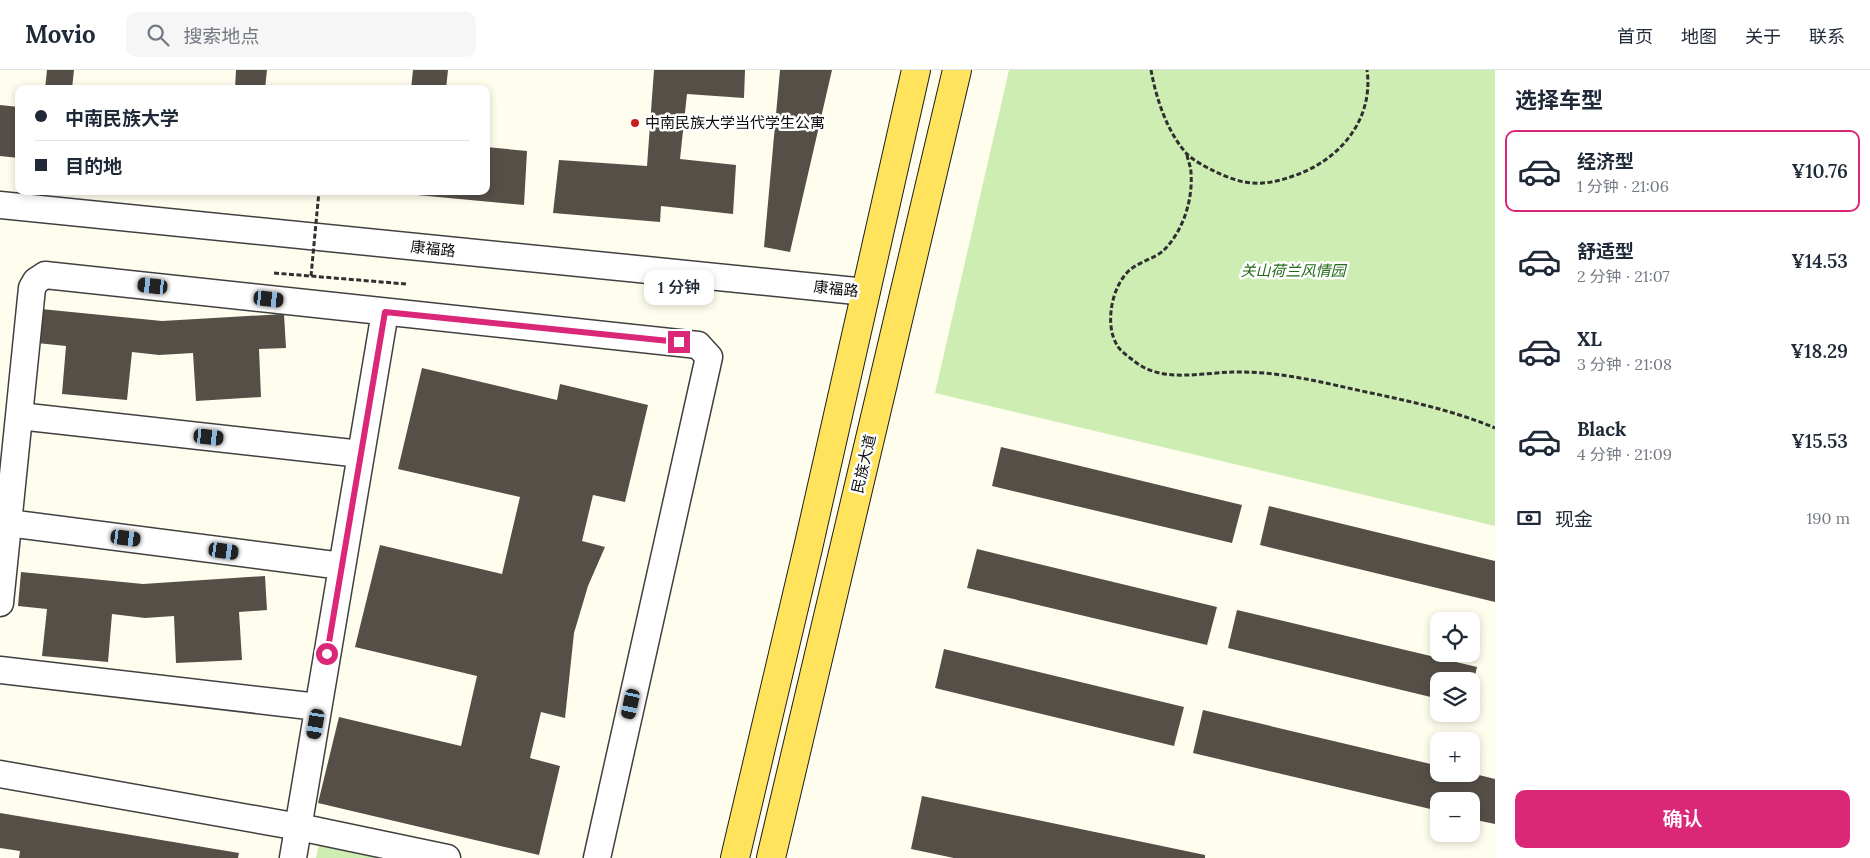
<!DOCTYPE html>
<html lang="zh">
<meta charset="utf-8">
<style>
:root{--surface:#fff;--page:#f6f6f7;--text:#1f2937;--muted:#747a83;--line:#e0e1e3;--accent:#db2777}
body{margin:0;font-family:Lora,"Noto Sans SC",serif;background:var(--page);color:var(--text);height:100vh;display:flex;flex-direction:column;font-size:19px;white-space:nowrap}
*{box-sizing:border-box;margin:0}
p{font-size:16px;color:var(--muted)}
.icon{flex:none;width:28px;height:28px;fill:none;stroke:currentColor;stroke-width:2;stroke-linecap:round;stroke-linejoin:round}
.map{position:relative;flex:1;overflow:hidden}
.side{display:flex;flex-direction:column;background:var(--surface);width:375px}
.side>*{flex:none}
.guide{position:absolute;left:15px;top:15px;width:475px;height:110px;border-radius:10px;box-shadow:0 2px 8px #0003;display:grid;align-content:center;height:110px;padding:0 20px;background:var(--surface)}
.buttons{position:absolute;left:1430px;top:542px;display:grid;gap:10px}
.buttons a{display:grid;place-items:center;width:50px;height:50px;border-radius:10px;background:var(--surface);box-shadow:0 2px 8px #0003;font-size:25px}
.end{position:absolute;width:22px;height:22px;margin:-11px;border:6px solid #db2777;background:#fff;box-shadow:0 0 0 2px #fff}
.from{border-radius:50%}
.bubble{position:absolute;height:35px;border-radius:10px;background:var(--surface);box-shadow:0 2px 8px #0003;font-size:16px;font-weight:600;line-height:35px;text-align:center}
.car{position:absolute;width:15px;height:30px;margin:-15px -8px;border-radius:6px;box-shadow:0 0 4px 1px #0007;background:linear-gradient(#222 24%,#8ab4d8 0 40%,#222 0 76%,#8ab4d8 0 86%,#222 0)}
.guide b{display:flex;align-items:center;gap:18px;height:48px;font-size:19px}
.guide b+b{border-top:1px solid var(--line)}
.guide i{width:12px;height:12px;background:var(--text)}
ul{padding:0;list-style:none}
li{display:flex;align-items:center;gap:15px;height:82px;margin:0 10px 8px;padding:0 10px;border:2px solid transparent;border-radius:10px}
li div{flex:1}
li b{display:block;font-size:19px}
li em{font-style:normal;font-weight:600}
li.on{border-color:var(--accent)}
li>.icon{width:45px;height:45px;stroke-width:1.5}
h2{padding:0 20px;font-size:22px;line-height:60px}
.pay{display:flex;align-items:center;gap:12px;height:55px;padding:0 20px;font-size:19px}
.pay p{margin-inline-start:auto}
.action{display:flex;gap:10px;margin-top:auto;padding:10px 20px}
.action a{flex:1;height:58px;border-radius:10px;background:var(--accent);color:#fff;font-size:20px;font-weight:600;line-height:58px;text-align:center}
header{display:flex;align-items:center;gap:30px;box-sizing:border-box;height:70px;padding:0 25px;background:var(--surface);border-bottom:1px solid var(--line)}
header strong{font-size:24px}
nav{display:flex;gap:28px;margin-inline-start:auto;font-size:18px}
.search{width:350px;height:45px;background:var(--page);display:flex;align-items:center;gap:12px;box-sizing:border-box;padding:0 18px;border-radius:10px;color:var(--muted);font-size:19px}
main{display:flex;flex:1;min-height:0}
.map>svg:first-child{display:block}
</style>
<header>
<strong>Movio</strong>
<div class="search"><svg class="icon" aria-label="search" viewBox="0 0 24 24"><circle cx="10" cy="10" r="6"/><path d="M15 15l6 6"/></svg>搜索地点</div>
<nav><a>首页</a><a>地图</a><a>关于</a><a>联系</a></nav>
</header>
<main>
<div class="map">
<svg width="1495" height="788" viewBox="0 0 1495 788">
<rect width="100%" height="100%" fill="#fffded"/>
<path fill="#cdedb3" d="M1009,0H1495V456L935,323Z
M319,774L382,788H316Z"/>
<path fill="#564f48" d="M47,0H74L72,19H45Z
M236,0H267L265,19H235Z
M413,0H448L446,19H411Z
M654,0H745L744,28L687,24L680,89L736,95L733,144L661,136L660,152L553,143L559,90L647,96Z
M780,0H832L790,182L764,177Z
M0,35L19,37V88L0,86Z
M486,77L527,81L524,135L417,125L418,121H486Z
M41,239L162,251L284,244L286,278L259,279L261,327L196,331L193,283L159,285L132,282L127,330L62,324L66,276L37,273Z
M422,298L557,330L560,314L648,335L625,432L593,425L582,471L605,477L588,516L574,563L565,648L541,642L530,688L560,696L539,785L318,733L339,647L461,676L477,606L355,577L380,475L502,504L520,427L398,399Z
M1001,377L1242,435L1232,473L992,416Z
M1269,436L1495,491V532L1260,475Z
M977,479L1217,537L1207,575L967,518Z
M21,502L143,514L265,506L267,540L239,542L242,590L176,593L174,546L145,548L112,544L108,592L42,586L47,539L18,536Z
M1237,540L1477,597L1472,618L1471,611H1439V629L1228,578Z
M944,579L1184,637L1174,676L935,618Z
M1203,640L1439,696V704L1471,703L1495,709V754L1471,749V731H1439V741L1193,683Z
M922,726L1205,785V788H954L911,779Z
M0,743L239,783L238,788H19L20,781L0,778Z"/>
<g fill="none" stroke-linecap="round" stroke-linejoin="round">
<g stroke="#404040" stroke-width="29">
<path id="minor" d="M0,135L866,222
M19,346L361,384
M8,453L342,496
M0,533L32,218L36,211L45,205L698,275L709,287L597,788
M0,600L318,637
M0,704L299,757L447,788
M293,788L385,242"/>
</g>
<g stroke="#1e1e1e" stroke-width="30">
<path id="major" d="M735,788L808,478L916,0
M771,788L957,0"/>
</g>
<path stroke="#2f2f2f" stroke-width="3" stroke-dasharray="5 2.5" stroke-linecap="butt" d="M1151,0C1156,28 1167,62 1187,84C1194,91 1206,97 1216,102C1227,107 1239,112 1252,113C1266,114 1280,111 1293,106C1339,91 1374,50 1367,0
M1187,85C1188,91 1191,97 1191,103C1193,130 1183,161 1164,180C1156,188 1141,191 1131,199C1112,214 1104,254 1117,275C1120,281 1129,287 1134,291C1161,313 1200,303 1233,302C1281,301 1324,313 1371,323C1413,332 1455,341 1495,358
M274,203L406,214"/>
<use href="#minor" stroke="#fff" stroke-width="26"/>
<use href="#major" stroke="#ffe35d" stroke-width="28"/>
<path stroke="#2f2f2f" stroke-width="3" stroke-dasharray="5 2.5" stroke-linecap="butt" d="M311,206L319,121"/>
</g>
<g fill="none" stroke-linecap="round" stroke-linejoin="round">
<path stroke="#db2777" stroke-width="6" d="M327,584L385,242L679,272"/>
</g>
<circle fill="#c81d1a" stroke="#fff" stroke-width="2" cx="635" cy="53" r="5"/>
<g text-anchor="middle" stroke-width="5" stroke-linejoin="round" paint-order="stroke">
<g font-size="15" fill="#0d0d0d" stroke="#fff" text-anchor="start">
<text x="645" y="58">中南民族大学当代学生公寓</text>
</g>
<g font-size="15" fill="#0d0d0d" stroke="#fff">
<text transform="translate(433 179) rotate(6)" y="5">康福路</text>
<text transform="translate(836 219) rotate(6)" y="5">康福路</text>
<text transform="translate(864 394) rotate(-77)" y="5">民族大道</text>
</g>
<g font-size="15" font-style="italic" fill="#236a18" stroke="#fff">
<text x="1293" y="206">关山荷兰风情园</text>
</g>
</g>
</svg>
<div class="buttons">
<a><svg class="icon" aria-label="locate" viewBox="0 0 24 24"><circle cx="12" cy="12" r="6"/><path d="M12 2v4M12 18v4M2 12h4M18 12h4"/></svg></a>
<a><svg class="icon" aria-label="layers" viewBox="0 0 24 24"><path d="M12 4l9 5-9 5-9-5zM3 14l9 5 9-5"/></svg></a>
<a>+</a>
<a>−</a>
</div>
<i class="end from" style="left:327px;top:584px"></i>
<i class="end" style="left:679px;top:272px"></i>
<div class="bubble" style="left:644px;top:200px;width:70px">1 分钟</div>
<i class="car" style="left:153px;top:216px;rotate:276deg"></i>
<i class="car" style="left:269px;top:229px;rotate:96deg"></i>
<i class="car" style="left:209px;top:367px;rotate:96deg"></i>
<i class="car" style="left:126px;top:468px;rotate:97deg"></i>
<i class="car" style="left:224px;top:481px;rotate:98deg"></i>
<i class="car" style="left:631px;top:634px;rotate:192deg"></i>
<i class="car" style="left:316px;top:654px;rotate:190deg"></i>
<div class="guide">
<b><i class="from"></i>中南民族大学</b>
<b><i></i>目的地</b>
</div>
</div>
<section class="side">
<h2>选择车型</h2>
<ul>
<li class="on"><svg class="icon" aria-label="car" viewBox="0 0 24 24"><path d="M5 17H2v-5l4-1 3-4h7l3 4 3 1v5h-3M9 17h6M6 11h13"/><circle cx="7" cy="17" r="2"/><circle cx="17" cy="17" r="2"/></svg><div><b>经济型</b><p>1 分钟 · 21:06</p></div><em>¥10.76</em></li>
<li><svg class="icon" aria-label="car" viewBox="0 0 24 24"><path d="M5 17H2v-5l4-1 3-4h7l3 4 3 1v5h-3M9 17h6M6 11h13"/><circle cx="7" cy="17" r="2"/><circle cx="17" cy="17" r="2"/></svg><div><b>舒适型</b><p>2 分钟 · 21:07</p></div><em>¥14.53</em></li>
<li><svg class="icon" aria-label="car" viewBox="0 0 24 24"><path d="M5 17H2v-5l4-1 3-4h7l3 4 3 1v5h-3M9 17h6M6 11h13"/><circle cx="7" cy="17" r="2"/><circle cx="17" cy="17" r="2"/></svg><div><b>XL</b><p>3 分钟 · 21:08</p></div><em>¥18.29</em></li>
<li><svg class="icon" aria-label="car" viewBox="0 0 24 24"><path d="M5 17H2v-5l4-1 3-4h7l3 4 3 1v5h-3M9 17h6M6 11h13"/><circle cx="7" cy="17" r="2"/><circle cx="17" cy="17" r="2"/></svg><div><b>Black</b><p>4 分钟 · 21:09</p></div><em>¥15.53</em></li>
</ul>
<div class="pay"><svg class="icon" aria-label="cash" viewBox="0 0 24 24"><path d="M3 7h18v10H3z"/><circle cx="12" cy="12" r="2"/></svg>现金<p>190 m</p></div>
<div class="action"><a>确认</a></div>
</section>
</main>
